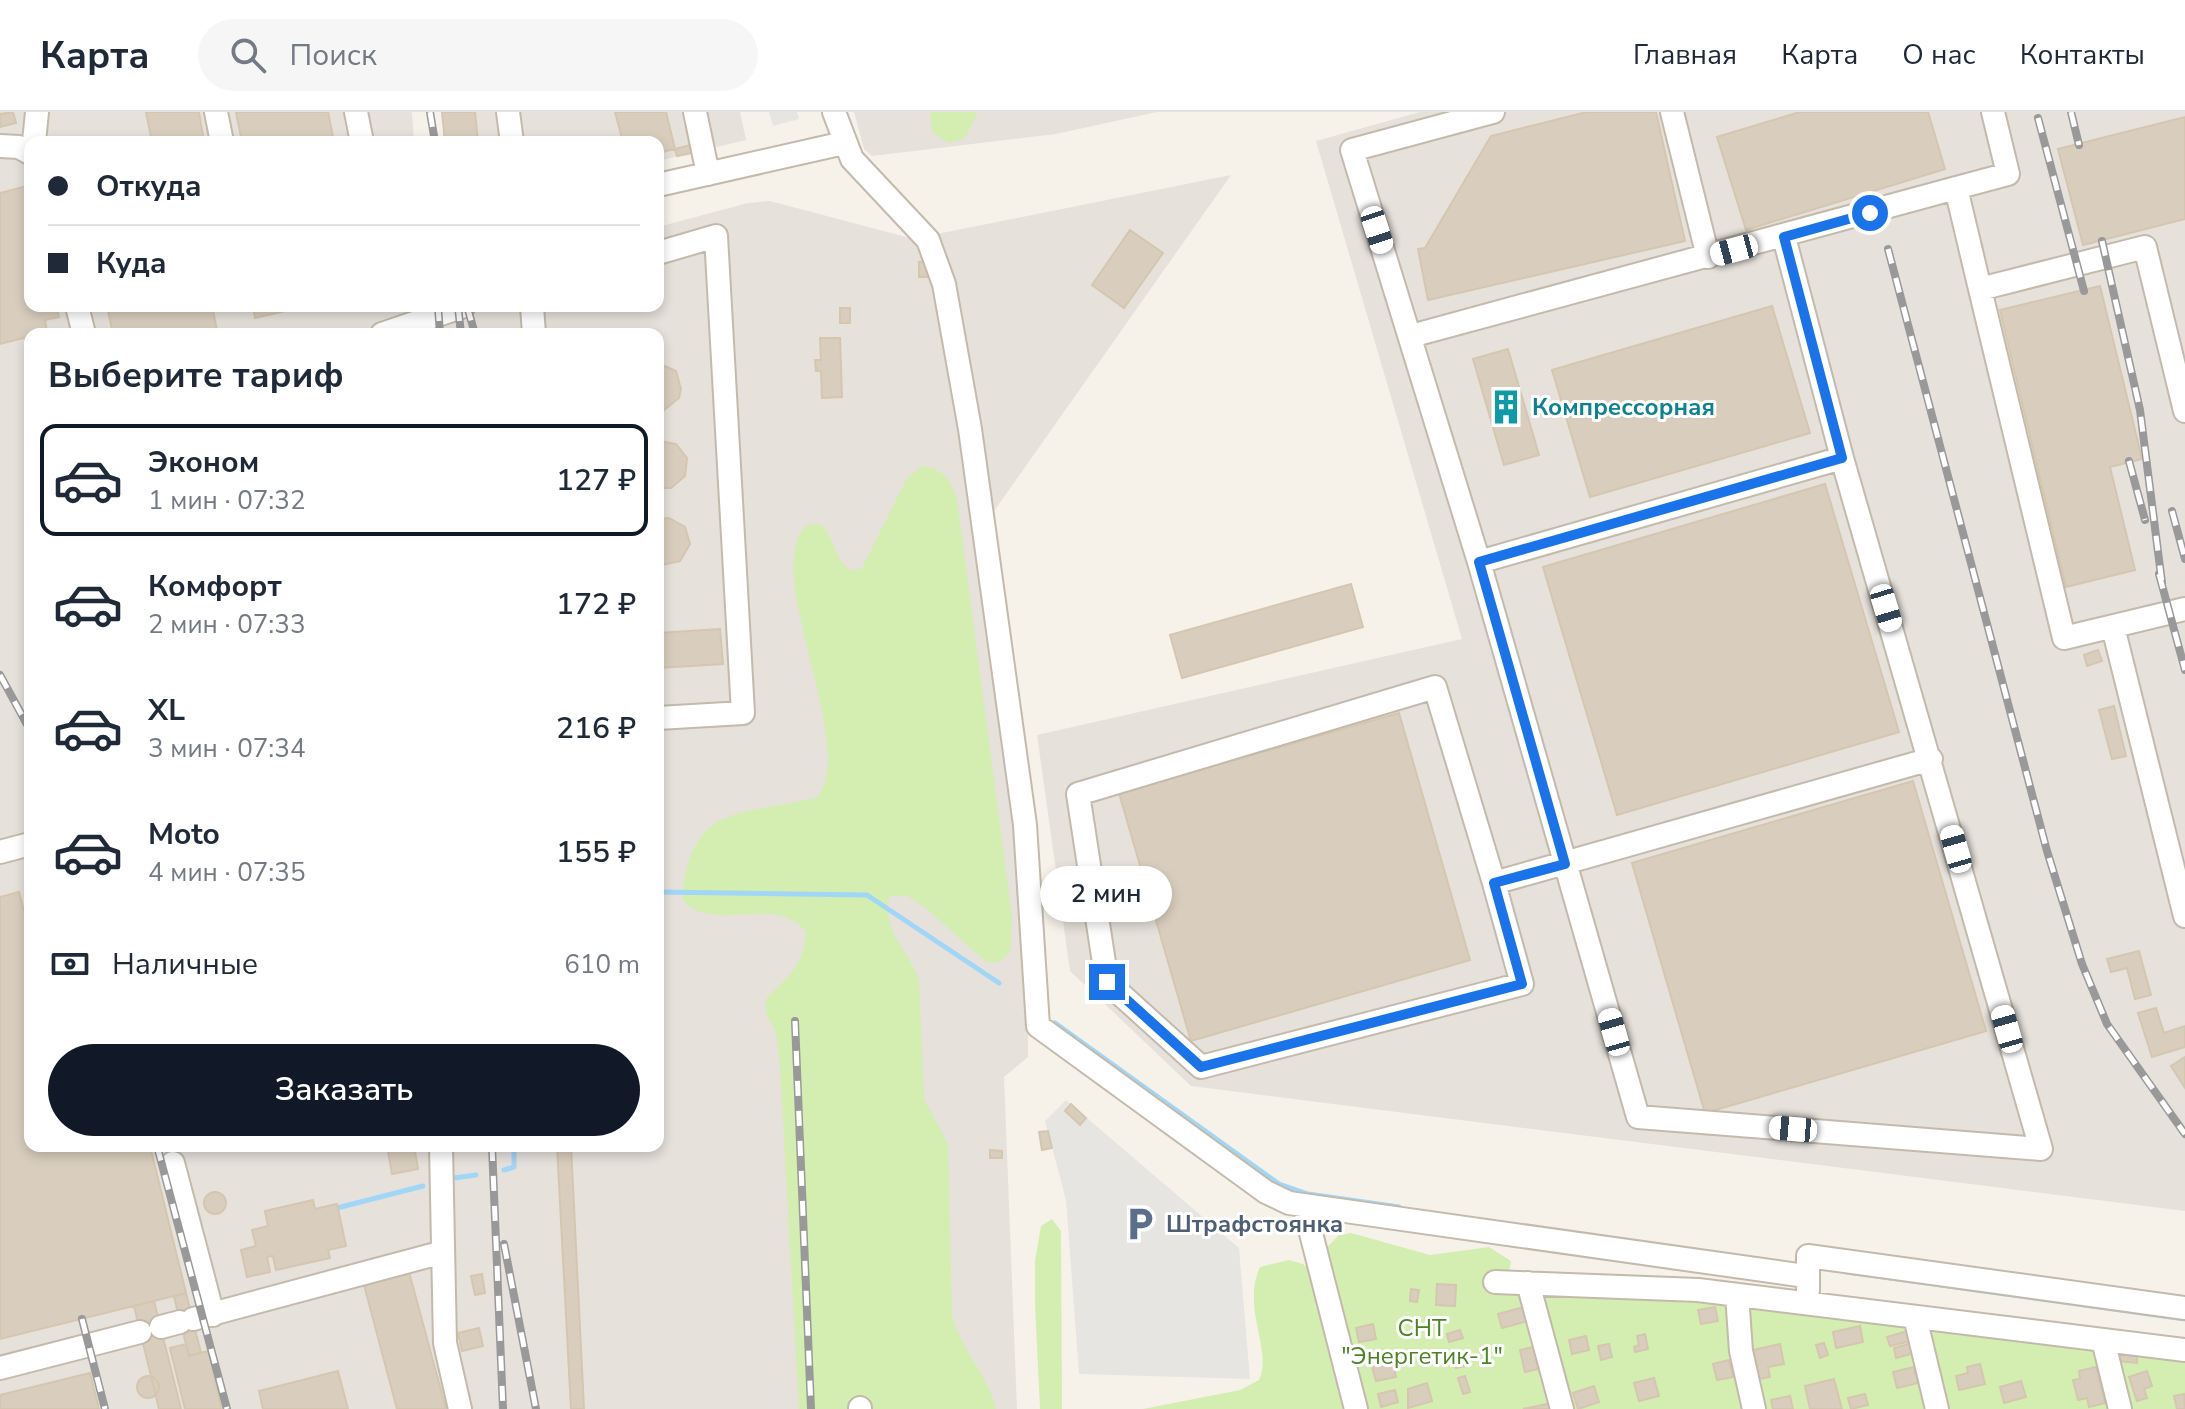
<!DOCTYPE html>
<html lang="ru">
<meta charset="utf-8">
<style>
:root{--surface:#fff;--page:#f6f6f7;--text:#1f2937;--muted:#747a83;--line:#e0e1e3;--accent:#111827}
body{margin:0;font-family:"Nunito Sans",sans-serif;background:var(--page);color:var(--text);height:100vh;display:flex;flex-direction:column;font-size:30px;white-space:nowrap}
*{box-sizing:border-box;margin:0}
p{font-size:26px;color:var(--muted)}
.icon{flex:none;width:44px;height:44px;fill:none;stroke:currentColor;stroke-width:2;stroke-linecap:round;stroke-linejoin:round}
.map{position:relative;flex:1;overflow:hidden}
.panel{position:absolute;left:24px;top:216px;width:640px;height:824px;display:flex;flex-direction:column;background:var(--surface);border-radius:16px;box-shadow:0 4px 12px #0003}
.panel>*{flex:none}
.banner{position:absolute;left:24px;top:24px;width:640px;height:176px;border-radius:16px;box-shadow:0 4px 12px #0003;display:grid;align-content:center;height:176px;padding:0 24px;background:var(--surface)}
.end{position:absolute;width:36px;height:36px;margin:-18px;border:10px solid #1a73e8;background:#fff;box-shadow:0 0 0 4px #fff}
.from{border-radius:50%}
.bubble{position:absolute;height:56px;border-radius:28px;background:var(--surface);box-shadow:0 4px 12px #0003;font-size:26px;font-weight:600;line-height:56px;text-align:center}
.car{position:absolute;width:24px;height:48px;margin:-24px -12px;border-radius:10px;box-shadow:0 0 6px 2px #0007;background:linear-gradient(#fff 24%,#345 0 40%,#fff 0 76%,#345 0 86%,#fff 0)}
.banner b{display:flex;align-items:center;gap:28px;height:76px;font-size:30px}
.banner b+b{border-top:2px solid var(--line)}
.banner i{width:20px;height:20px;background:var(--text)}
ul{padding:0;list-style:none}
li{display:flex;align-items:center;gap:24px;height:112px;margin:0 16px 12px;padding:0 8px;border:4px solid transparent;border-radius:16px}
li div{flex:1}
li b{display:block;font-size:30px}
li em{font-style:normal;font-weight:600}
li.selected{border-color:var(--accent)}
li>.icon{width:72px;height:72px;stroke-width:1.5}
h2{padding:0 24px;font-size:36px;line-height:96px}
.pay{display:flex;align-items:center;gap:20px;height:88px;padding:0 24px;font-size:30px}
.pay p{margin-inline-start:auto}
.button{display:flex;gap:16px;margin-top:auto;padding:16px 24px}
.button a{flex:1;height:92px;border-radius:48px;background:var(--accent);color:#fff;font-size:32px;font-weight:600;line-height:92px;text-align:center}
header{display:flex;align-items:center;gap:48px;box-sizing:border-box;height:112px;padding:0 40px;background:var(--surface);border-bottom:2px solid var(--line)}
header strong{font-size:38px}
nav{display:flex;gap:44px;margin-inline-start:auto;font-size:28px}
.search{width:560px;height:72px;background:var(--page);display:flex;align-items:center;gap:20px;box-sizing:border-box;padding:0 28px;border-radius:44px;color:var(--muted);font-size:30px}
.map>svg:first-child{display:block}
</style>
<header>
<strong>Карта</strong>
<div class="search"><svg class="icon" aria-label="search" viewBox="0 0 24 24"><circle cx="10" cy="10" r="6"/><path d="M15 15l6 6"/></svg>Поиск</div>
<nav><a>Главная</a><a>Карта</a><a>О нас</a><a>Контакты</a></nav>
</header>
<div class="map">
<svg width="2185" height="1297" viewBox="0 0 2185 1297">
<rect width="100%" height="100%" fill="#f6f2ea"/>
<path fill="#e6e1db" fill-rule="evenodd" d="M0,0H412L414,30H30V194H658V115L748,91L770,89L925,130L963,295L1028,828V945L1004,965L1017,1297H0ZM30,222H658V1034H30Z
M442,0H740L746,28L658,49V30H445Z
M854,0H1157L1056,22L872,44L864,37Z
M1420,0H2185V1099L1191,974L1070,859L1037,623L1462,527L1316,29Z
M1231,63L987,409L966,256L937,122Z"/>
<path fill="#d3eeb0" d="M930,0H978L965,26L949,31L932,20Z
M922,354C945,358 949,366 957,387L1012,805L1010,839L1000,850H986L926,796L908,784H889C883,824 908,834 919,869L924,987L948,1032L952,1203C962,1240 987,1261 996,1297H799L780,953L776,921L766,901V887C788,864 804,855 806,820C776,780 712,824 682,787C691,688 742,705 818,685C858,628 759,459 807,413L820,412C836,426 833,448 852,459L862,456L907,366Z
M1052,1107L1061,1119L1062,1297H1040L1035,1192V1149L1041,1114Z
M1351,1121L1430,1143L1489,1135L1511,1149L1508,1165L2185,1232V1297H1368L1326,1136L1339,1123Z
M1289,1148L1303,1152L1311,1160L1347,1297H1143L1240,1278L1259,1268C1273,1238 1241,1196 1260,1155Z"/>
<path fill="#e7e5e2" d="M769,0H797L799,7L773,14Z
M1066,988L1239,1136L1250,1267L1079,1262L1066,1088L1045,1009Z"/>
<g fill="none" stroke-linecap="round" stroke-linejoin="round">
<path stroke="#a2d6f7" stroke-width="5" d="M658,780L867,783L999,871
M1055,911L1279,1072L1308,1082L1399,1095
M504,1058L514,1055V1034
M454,1066L476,1063
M337,1096L423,1074
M1847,1160L2185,1207"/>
</g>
<path fill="#d9cebe" stroke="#d5c6b0" stroke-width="2" d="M13,0L16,11L0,15V2Z
M146,0H199L204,30H152Z
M236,0H328L334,30H242Z
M442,0H475L478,30H445Z
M615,0H666L675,37L658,41V30H623Z
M1587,0H1656L1685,129L1428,188L1418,137L1425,136L1491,24Z
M1800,0H1928L1945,57L1746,118L1717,25Z
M2185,5V107L2083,133L2058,37Z
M66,25L68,30H46Z
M695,32L697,40L677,44L675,37Z
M27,74L30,194H56L59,205L45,208L47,220L0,232V81Z
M1130,118L1163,141L1124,196L1092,173Z
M928,149V165H919V150Z
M2100,174L2142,347L2110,355L2135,458L2066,475L2000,198Z
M107,194H212L217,218L201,222H113Z
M253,194H306L255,206Z
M1772,194L1810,321L1590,385L1552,258Z
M840,196H850V211H840Z
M820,226H840L842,285L822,286L821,259H816L815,248H821Z
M1508,237L1539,343L1504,353L1473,247Z
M658,251L676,259L681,277L679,286L664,298L658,299Z
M658,329L676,332L687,346L685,364L671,376H658Z
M1825,372L1899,620L1617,703L1543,455Z
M669,406L685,415L690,432L680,449L662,453L658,452V407Z
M1351,472L1363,515L1182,566L1170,523Z
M720,517L723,552L658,556V521Z
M2098,538L2102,549L2087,554L2084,543Z
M2114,594L2126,644L2112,647L2099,598Z
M1399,601L1470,848L1191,929L1119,681Z
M1913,669L1986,919L1705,1001L1632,751Z
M19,780L27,811L30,810V1034H150L186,1181L0,1227V785Z
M2139,839L2151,883L2135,887L2127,856L2111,860L2107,847Z
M2156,896L2164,921L2185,914V935L2152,945L2138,901Z
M2185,945V976L2171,954Z
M1071,992L1086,1006L1080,1013L1065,999Z
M1048,1019L1052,1036L1042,1038L1039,1020Z
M387,1034H414L418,1057L392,1062Z
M557,1034H571L584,1297H571Z
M990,1038L1002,1039V1046H990Z
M204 1091a11 11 0 1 1 22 0a11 11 0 1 1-22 0Z
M313,1088L315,1097L337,1092L346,1134L328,1138L330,1146L276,1158L273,1144L267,1145L270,1160L247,1165L241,1138L256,1134L252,1118L268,1114L265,1099Z
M409,1160L446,1297H397L364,1173Z
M482,1162L485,1181L475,1183L471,1164Z
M1437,1172L1456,1173L1455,1194L1436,1193Z
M1411,1177L1419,1178L1417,1190L1410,1189Z
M186,1181L201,1241L189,1244L174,1185Z
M154,1189L181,1297H159L134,1194Z
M1524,1195L1528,1209L1502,1216L1498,1202Z
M1715,1195L1718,1209L1701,1212L1698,1198Z
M1373,1212L1376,1227L1359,1230L1356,1216Z
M1860,1214L1863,1230L1836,1236L1833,1220Z
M479,1216L483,1234L462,1239L458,1221Z
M1460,1218L1463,1226L1449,1230L1447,1222Z
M1908,1219L1910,1229L1890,1234L1887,1225Z
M1645,1222L1648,1237L1635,1240L1634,1235L1639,1233L1637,1224Z
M1586,1224L1589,1238L1572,1242L1569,1228Z
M1824,1231L1828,1243L1820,1246L1816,1233Z
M1912,1231L1915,1241L1896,1246L1894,1236Z
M186,1232L189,1244L208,1239L222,1297H185L170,1236Z
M1609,1232L1612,1245L1601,1248L1598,1234Z
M1780,1232L1784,1252L1768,1255L1770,1265L1759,1267L1753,1238Z
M1538,1234L1542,1256L1525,1260L1520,1238Z
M2119,1241L2137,1243V1251L2118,1249Z
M1462,1244L1465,1254L1456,1256L1453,1246Z
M1729,1248L1733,1265L1717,1268L1713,1252Z
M1393,1250L1396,1265L1376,1269L1372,1255Z
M1980,1252L1985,1272L1959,1278L1956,1264L1968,1261L1967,1255Z
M1914,1255L1918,1271L1897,1276L1893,1260Z
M2096,1255L2105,1291L2089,1295L2087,1286L2078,1288L2073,1268L2080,1267L2079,1259Z
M338,1259L348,1297H263L259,1279Z
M2147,1259L2152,1274L2144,1277L2147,1286L2137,1289L2129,1265Z
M90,1261L99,1297H0V1283Z
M137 1275a11 11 0 1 1 22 0a11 11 0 1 1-22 0Z
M1465,1264L1470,1280L1463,1282L1458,1266Z
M1654,1266L1659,1284L1639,1289L1634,1271Z
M1834,1267L1842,1297H1810L1805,1274Z
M2021,1269L2026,1285L2004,1291L2000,1275Z
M1427,1271L1432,1289L1408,1296V1277Z
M1594,1274L1599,1290L1578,1297L1573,1281Z
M1395,1278L1398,1290L1381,1295L1378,1282Z
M1865,1282L1868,1293L1851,1297L1848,1286Z
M2184,1282L2185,1297H2177L2174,1284Z
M1790,1284L1793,1297H1773L1771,1288Z
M1552,1291L1554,1297H1523Z"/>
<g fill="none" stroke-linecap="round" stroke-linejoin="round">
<g stroke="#c3baab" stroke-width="26">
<path id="minor" d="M216,0L222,30
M356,0L362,30
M508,0L512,30
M695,0L708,62
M834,0L852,47L928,128L944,172L970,317L1025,713L1038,914L1266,1080L1289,1091L1805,1164
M1493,0L1352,38L1479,450L1638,1005L2041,1037L1842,346L1784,125
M1672,0L1708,145
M34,30L37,0
M0,34L19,35L30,41
M658,73L844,31
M1956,76L2008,62L1993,0
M658,141L716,124L743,601L658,606
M77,194L84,222
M532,194L534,222
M382,222L464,194
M1411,224L1956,76L1980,177
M2185,299L2145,135L1980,177L2064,526L2185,497
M1479,450L1842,346
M2113,515L2185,804
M0,740L30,732
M1494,771L1522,872L1201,955L1107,870L1078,682L1435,575L1494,771L1931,647
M441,1034L445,1231L460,1297
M173,1051L213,1203
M1304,1094L1356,1297
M1495,1170L1698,1178L2185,1238
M1528,1171L1562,1297
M1808,1178V1144L2185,1196
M1737,1183L1741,1239L1754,1297
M1915,1205L1937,1297
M193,1207L443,1140
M161,1215L180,1210
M2103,1228L2120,1297
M0,1256L140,1220
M860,1296V1297"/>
</g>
<use href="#minor" stroke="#fff" stroke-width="22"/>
<g stroke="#999" stroke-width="8">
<path id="rail" d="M430,0L435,30
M2071,0L2079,33
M2038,6L2084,179
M2102,129L2140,298L2162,471
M1888,137L2047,739L2082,852L2107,912L2185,1022
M438,194L440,222
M458,194L461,222
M467,194L475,222
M2129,349L2145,408
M2172,399L2185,447
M2159,462L2185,558
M0,563L30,618
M795,909L811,1297
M157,1034L227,1297
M492,1034L503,1297
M504,1132L536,1297
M82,1207L105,1297"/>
</g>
<use href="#rail" stroke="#fff" stroke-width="5" stroke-dasharray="15" stroke-linecap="butt"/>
</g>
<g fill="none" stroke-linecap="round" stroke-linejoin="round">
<path stroke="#1a73e8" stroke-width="10" d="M1107,870L1201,955L1522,872L1494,771L1565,752L1479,450L1842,346L1784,125L1870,101"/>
</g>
<defs>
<g id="building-bare" transform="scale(2.76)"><path d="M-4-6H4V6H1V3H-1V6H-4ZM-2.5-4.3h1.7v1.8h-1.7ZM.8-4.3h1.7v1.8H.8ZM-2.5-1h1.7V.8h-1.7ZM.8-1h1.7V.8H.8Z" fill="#0f9aa8" stroke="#fff" stroke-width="2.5" paint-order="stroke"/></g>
<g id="parking-bare" transform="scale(2.76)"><path d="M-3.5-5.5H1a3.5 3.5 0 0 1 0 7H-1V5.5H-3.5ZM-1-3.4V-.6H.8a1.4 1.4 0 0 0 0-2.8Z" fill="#5c6f8a" stroke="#fff" stroke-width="2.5" paint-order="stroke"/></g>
</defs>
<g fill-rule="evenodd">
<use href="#building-bare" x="1506" y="295"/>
<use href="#parking-bare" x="1140" y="1112"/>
</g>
<g text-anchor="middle" stroke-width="6" stroke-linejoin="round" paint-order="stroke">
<g font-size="24" font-weight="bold" fill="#0d838f" stroke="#fff" text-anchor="start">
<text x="1532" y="303">Компрессорная</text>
</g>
<g font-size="24" font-weight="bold" fill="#4e5e75" stroke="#fff" text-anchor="start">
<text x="1166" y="1120">Штрафстоянка</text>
</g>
<g font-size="24" fill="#4a8423" stroke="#fff">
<text x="1422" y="1224">СНТ<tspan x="1422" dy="28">"Энергетик-1"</tspan></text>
</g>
</g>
</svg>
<i class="end from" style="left:1870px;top:101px"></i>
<i class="end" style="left:1107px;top:870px"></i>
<div class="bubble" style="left:1040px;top:754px;width:132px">2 мин</div>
<i class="car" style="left:1377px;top:118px;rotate:162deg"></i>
<i class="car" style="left:1734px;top:138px;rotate:255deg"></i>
<i class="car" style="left:1886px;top:496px;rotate:163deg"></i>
<i class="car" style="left:1956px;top:737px;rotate:344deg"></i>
<i class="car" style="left:2007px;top:917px;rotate:344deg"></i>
<i class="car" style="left:1614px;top:920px;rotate:344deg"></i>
<i class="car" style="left:1793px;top:1017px;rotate:275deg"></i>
<div class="banner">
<b><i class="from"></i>Откуда</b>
<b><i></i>Куда</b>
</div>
<section class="panel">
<h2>Выберите тариф</h2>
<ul>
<li class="selected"><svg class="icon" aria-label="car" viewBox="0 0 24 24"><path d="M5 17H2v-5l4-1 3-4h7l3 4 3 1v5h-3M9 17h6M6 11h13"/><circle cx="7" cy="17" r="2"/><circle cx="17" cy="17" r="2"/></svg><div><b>Эконом</b><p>1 мин · 07:32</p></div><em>127 ₽</em></li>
<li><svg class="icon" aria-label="car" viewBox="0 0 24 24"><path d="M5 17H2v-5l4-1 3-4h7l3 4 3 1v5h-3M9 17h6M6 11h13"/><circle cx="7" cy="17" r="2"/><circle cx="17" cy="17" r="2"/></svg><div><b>Комфорт</b><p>2 мин · 07:33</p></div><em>172 ₽</em></li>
<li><svg class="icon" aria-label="car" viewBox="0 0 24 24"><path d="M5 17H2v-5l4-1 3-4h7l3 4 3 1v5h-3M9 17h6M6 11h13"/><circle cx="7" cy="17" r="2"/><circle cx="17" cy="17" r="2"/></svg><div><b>XL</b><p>3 мин · 07:34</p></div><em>216 ₽</em></li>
<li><svg class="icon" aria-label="car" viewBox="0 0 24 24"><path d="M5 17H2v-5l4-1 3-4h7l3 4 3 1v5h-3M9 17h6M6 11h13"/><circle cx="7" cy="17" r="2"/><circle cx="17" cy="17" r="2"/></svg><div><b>Moto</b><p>4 мин · 07:35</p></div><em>155 ₽</em></li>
</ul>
<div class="pay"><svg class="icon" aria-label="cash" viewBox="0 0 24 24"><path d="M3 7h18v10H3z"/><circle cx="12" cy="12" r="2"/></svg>Наличные<p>610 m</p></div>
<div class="button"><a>Заказать</a></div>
</section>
</div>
